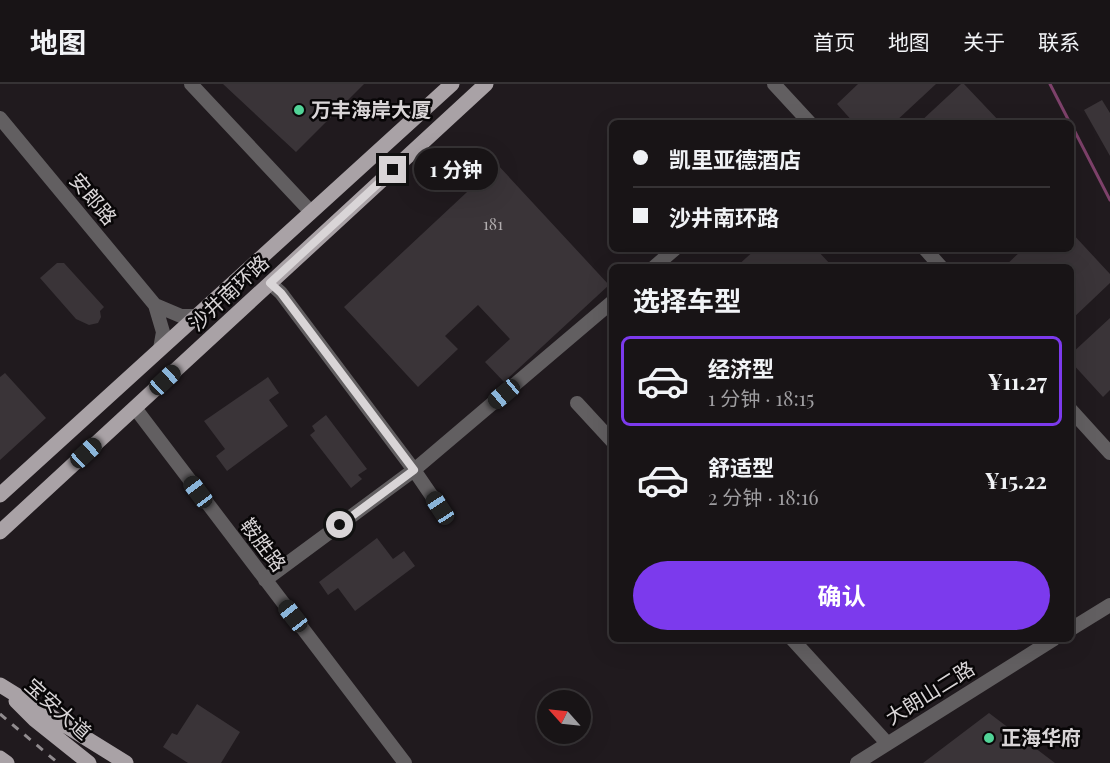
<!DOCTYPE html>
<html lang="zh">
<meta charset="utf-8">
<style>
:root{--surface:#181416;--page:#252123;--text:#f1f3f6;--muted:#9f9ea1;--line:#363335;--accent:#7c3aed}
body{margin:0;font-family:"Playfair Display","Noto Sans SC",serif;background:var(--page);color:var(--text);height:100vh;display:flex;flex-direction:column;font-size:22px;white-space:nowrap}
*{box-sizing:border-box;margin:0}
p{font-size:20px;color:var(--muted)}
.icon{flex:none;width:33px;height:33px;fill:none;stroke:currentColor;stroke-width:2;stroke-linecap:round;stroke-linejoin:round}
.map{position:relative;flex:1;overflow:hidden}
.panel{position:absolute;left:609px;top:180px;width:465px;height:378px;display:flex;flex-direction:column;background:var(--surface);border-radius:9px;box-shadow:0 6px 24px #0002,0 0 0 2px var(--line)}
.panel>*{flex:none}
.banner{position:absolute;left:609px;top:36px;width:465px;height:132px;border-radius:9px;box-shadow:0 6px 24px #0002,0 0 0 2px var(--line);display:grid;align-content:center;height:132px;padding:0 24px;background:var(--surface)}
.needle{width:39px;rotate:297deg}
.tools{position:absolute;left:537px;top:606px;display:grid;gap:12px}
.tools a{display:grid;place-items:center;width:54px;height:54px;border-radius:50%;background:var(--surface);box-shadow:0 6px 24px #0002,0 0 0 2px var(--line);font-size:30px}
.end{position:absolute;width:27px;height:27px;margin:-14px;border:8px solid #d9d5d7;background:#111;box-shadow:0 0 0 3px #111}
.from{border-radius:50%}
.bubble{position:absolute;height:42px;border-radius:21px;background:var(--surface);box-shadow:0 6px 24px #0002,0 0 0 2px var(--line);font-size:20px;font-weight:700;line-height:42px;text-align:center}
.car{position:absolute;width:18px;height:36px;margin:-18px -9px;border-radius:8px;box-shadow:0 0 4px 2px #0007;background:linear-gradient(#222 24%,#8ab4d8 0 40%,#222 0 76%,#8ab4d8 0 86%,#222 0)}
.banner b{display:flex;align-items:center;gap:21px;height:57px;font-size:22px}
.banner b+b{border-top:2px solid var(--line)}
.banner i{width:15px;height:15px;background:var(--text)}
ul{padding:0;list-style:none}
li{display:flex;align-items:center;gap:18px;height:90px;margin:0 12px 9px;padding:0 12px;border:3px solid transparent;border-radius:9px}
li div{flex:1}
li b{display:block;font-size:22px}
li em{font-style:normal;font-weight:700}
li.on{border-color:var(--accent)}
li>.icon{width:54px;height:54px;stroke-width:1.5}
h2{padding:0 24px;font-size:27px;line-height:72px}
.button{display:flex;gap:12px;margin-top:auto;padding:12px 24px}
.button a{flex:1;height:69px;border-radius:36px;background:var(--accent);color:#fff;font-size:24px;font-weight:700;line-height:69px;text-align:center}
header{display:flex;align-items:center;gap:36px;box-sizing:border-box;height:84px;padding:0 30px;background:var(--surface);border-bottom:2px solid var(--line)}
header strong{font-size:28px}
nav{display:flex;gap:33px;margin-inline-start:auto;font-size:21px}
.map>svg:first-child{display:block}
</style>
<header>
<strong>地图</strong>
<nav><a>首页</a><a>地图</a><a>关于</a><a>联系</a></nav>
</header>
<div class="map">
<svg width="1110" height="679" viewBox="0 0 1110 679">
<rect width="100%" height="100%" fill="#201a1e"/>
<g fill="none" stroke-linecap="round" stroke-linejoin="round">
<path stroke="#7d416a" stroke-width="3" d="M1050,0L1070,39
M1071,40L1110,116"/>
</g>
<path fill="#3a3438" d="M223,0H364L296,68Z
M858,0H936L894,39H854L837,20Z
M961,0H964L1001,39H919Z
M1102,16L1110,29V72L1084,26Z
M497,80L609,201L504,298L485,278L510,255L478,221L445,252L458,265L418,303L344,223Z
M1071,148L1110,190V199L1071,236V183H1004L1023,165H1071Z
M756,165H816L833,183H736Z
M57,179H64L104,223L100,227L101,233L98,239L89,241L76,235L40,194Z
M1110,234V306L1103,313L1071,278V270Z
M5,289L46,334L0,376V293Z
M268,293L279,309L269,316L288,342L227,387L216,372L225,365L204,337Z
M326,331L367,385L358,391L362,395L351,404L310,351L315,347L312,342Z
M377,454L393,475L404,467L415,482L355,527L338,504L328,511L319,498Z
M197,620L240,648L221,679H188L163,663L172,649L177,651Z
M989,629L1055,679H923Z"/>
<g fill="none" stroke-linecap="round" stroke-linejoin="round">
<path stroke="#625f61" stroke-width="14" d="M191,0L311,128
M774,0L810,39
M0,34L155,221L163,248L160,265
M925,165L941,183
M654,183L675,165
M270,199L281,209L414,386L440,424
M155,221L181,232H196
M577,319L612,357
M135,324L405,679
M1071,326L1110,369
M265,496L414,386L612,218
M1071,545L1110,521
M792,555L887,659
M857,679L1054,555"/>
<path stroke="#a9a2a6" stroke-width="15" d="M0,411L452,0
M0,448L486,0
M0,601L126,679
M16,617L35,636L89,679
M0,674L7,679"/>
<path stroke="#918c8f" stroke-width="3" stroke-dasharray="8 8" stroke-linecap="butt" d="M0,630L58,679"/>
</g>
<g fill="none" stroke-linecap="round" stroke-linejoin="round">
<path stroke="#d9d5d7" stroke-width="8" d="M340,441L414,386L281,209L270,199L393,86"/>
</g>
<g fill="#51d397" stroke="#080607" stroke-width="2">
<circle cx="299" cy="26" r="6"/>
<circle cx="989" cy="654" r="6"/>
</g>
<g text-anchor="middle" stroke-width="5" stroke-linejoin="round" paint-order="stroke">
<g font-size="16" fill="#b1adaf">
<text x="493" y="146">181</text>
</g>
<g font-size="20" font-weight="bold" fill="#d9d5d7" stroke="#080607" text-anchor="start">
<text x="311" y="33">万丰海岸大厦</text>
<text x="1001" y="661">正海华府</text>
</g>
<g font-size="20" fill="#d9d5d7" stroke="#080607">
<text transform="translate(93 115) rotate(50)" y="7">安郎路</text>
<text transform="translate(229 209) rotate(-43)" y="7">沙井南环路</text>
<text transform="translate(263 461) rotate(53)" y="7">鞍胜路</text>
<text transform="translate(930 609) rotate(-32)" y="7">大朗山二路</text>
<text transform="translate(58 625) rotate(42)" y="7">宝安大道</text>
</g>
</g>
</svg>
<div class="tools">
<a><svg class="needle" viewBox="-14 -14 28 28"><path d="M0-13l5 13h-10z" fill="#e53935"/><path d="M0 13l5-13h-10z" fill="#9f9ea1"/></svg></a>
</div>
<i class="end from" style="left:340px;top:441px"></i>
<i class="end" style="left:393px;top:86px"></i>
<div class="bubble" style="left:414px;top:64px;width:84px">1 分钟</div>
<i class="car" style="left:165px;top:296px;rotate:47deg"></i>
<i class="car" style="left:504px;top:310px;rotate:230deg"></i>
<i class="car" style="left:86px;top:369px;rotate:47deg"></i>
<i class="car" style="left:198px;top:408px;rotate:323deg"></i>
<i class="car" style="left:440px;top:424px;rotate:327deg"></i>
<i class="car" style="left:293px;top:532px;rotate:322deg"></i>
<div class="banner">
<b><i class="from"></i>凯里亚德酒店</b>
<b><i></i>沙井南环路</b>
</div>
<section class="panel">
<h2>选择车型</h2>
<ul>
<li class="on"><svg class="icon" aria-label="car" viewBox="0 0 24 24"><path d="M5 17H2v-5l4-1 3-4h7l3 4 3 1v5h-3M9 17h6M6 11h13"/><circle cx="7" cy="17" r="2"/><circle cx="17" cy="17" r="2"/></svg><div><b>经济型</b><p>1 分钟 · 18:15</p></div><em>¥11.27</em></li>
<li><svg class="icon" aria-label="car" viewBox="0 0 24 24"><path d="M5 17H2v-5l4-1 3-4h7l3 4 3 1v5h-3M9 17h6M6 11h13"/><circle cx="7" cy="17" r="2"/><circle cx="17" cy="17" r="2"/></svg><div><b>舒适型</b><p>2 分钟 · 18:16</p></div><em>¥15.22</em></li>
</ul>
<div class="button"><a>确认</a></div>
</section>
</div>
